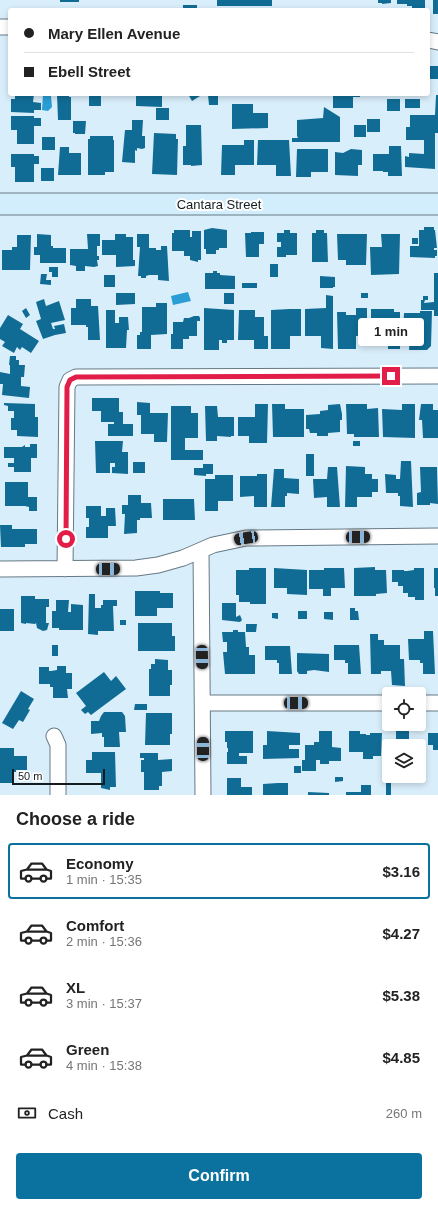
<!DOCTYPE html>
<meta charset="utf-8">
<style>
:root{--surface:#fff;--page:#f2f2f2;--text:#222;--muted:#767676;--line:#e0e0e0;--accent:#0b729f}
body{margin:0;font-family:Helvetica,sans-serif;background:var(--page);color:var(--text);height:100vh;display:flex;flex-direction:column;font-size:15px;white-space:nowrap}
*{box-sizing:border-box;margin:0}
p{font-size:13px;color:var(--muted)}
.icon{flex:none;width:22px;height:22px;fill:none;stroke:currentColor;stroke-width:2;stroke-linecap:round;stroke-linejoin:round}
.map{position:relative;height:795px;overflow:hidden}
.sheet{display:flex;flex-direction:column;background:var(--surface);flex:1}
.sheet>*{flex:none}
.top-card{position:absolute;left:8px;top:8px;width:422px;height:88px;border-radius:4px;box-shadow:0 2px 6px #0003;display:grid;align-content:center;height:88px;padding:0 16px;background:var(--surface)}
.buttons{position:absolute;left:382px;top:687px;display:grid;gap:8px}
.buttons a{display:grid;place-items:center;width:44px;height:44px;border-radius:4px;background:var(--surface);box-shadow:0 2px 6px #0003;font-size:20px}
.scale{position:absolute;left:12px;bottom:10px;width:93px;box-sizing:border-box;padding-left:4px;border:2px solid #141c20;border-top:0;font-size:11px;line-height:14px;white-space:nowrap;color:#141c20;-webkit-text-stroke:3px #fff;paint-order:stroke}
.end{position:absolute;width:18px;height:18px;margin:-9px;border:5px solid #e11d48;background:#fff;box-shadow:0 0 0 2px #fff}
.from{border-radius:50%}
.bubble{position:absolute;height:28px;border-radius:4px;background:var(--surface);box-shadow:0 2px 6px #0003;font-size:13px;font-weight:700;line-height:28px;text-align:center}
.car{position:absolute;width:12px;height:24px;margin:-12px -6px;border-radius:5px;box-shadow:0 0 3px 1px #0007;background:linear-gradient(#222 24%,#8ab4d8 0 40%,#222 0 76%,#8ab4d8 0 86%,#222 0)}
.top-card b{display:flex;align-items:center;gap:14px;height:38px;font-size:15px}
.top-card b+b{border-top:1px solid var(--line)}
.top-card i{width:10px;height:10px;background:var(--text)}
ul{padding:0;list-style:none}
li{display:flex;align-items:center;gap:12px;height:56px;margin:0 8px 6px;padding:0 8px;border:2px solid transparent;border-radius:4px}
li div{flex:1}
li b{display:block;font-size:15px}
li em{font-style:normal;font-weight:700}
li.on{border-color:var(--accent)}
li>.icon{width:36px;height:36px;stroke-width:1.5}
h2{padding:0 16px;font-size:18px;line-height:48px}
.pay{display:flex;align-items:center;gap:10px;height:44px;padding:0 16px;font-size:15px}
.pay p{margin-inline-start:auto}
.cta{display:flex;gap:8px;margin-top:auto;padding:8px 16px}
.cta a{flex:1;height:46px;border-radius:4px;background:var(--accent);color:#fff;font-size:16px;font-weight:700;line-height:46px;text-align:center}
.map>svg:first-child{display:block}
</style>
<div class="map">
<svg width="438" height="795" viewBox="0 0 438 795">
<rect width="100%" height="100%" fill="#d9eefb"/>
<path fill="#2a9dd4" d="M43,94H49L51,96L52,107L48,111L42,110Z
M188,292L191,301L173,305L171,296Z"/>
<path fill="#106c95" d="M60,0H79V2H60Z
M217,0H272V6H217Z
M378,0H391V3L382,4V3H378Z
M397,0H425V10H412V6H407V4H397Z
M433,0H438V14H433Z
M183,5H197V10H183Z
M428,66H438V79H428Z
M15,94H34L33,102L41,103V110H34V113L11,112V99H15Z
M57,94H69V97H71V120H58Z
M89,94H101V106H89Z
M136,94H162V107L136,106Z
M188,94H198L200,96L192,101Z
M333,94H360V97H353V108H333Z
M208,95H218V105H209Z
M436,95H438V133H435V169L405,167V156L409,157V153L424,154V140H406V127H410V115H435Z
M387,99H400V111H387Z
M405,99H420V108H405Z
M232,104H253V113H268V128L232,129Z
M324,107L340,117V142H292V138H298L297,136V120L323,118Z
M156,108H169V120H156Z
M11,116H34V118H41V126H34V144H17V130H11Z
M367,119H380V132H367Z
M132,120H143L142,136H145V148L142,149L137,148V151L135,150V163L122,162L125,130H132Z
M73,121H86L85,134H75V133H73Z
M186,125H201L202,165L191,166V165H183V146H186Z
M354,125H366V137H354Z
M154,133L176,134V139H178L177,175L152,174Z
M90,136H113V140H114V172H105V175H88V139H90Z
M42,137H55V150H42Z
M244,140H254V165H235V175H221L222,145H244Z
M258,140H289L291,176H276V165H257Z
M389,146H401L402,176H388V172H383V171H373V154H389Z
M60,147H69V153H81V175H58Z
M297,149H328V172H311V177H296Z
M351,149L362,150V165H358V176L335,175V152L343,153Z
M11,154H34V156H39V164H34V182H15V167H11Z
M41,168H54V181H41Z
M424,227H434V230H435L437,248H434V250H437V256H435V258L410,257V246H419V230H424Z
M212,228L227,230V248H219V250H216V254H206V249H204V230Z
M174,230H190V237H192V231H201V260H198V262L190,260V256H184V251H172V233H174Z
M284,230H290V233H297V255H286V257H277V247H281V242H277V233H284Z
M316,230H324V233H327L328,262H312V233H316Z
M251,232H264V244H259V257H246L245,233H251Z
M37,234L51,235V246H53V248H66V263H40V255H34V247H37Z
M87,234H100V246H97V256H99V260H97L98,266L94,267L85,266V271H76V266L70,265V249H88Z
M115,234H126V237H133V260H135V266L116,267V255H102V240H115Z
M137,234H149V248H156V250H161V246H167L169,281L158,280V275H149L146,276V278H141V276H138L140,247H137Z
M337,234H367L366,265H346V260H338Z
M381,234H400L399,274L371,275L370,247H382Z
M17,235H31L30,270H2V250H12V247H17Z
M412,238H418V244H412Z
M270,264H278V277H270Z
M49,267H58V277H52V272H49Z
M213,271H217V273H220V275L235,276V289H205V273H213Z
M434,273H438V316H434V310H421V300H423V296H428V300H425L424,303L434,302Z
M41,274H47L46,280H51V285L40,284Z
M104,275H115V287H104Z
M320,276L335,277V287H333V288H320Z
M242,283H257V288H242Z
M116,293H135V304L116,305Z
M224,293H234V304H224Z
M361,293H368V298H361Z
M326,295L333,296V349L321,348V336H305V309L326,308Z
M44,299L46,306L59,301L65,320L51,323L53,329H55L54,326L64,324L66,333L55,335L43,339L36,321L41,319L36,302Z
M76,299H91V306H98L100,340H88V327H86V325H71V308H76Z
M156,303H167V334L151,335V349H137V335H140V332H142V307H156Z
M26,308L30,315L26,318L22,311Z
M204,308L234,310V340H227V343H222V340H219V350H204Z
M356,308H367V336H356V349H338L337,312H346V315H356Z
M290,309H301V336H290V349H271V310Z
M371,309H394V312H400V349H388V336H371Z
M106,310H115V323H119V317H128L129,330H127L126,348H106Z
M239,310H255V317H264V336H268V349H254V340H238Z
M420,311H432L431,346L427,350H409L410,335H403L404,313H420Z
M8,315L23,324L20,329L39,341L31,353L22,347L20,350L17,347L14,353L2,346L5,342L0,339V328Z
M194,316H199L200,318V321H197V336H189V339H183V349H171V334H173V322H183L184,318H189Z
M10,356H16V360H19V365H25L24,377H21V386L30,387L29,398L2,395L3,384H0V372L10,374V365H9Z
M92,398H119V412H123V424H133V436H108V424H114V422H101V411H92Z
M137,402L150,403V413H168L167,442H154V434H141V415H137Z
M4,403L35,404V417H38V437L17,436V430H11V418H14V411H8V406L4,405Z
M255,404H268L267,443H249V436H238V417H255Z
M272,404H285V409H304V437H273Z
M340,404L342,414V420H340V432L328,433V436H317V433H310L309,429H306V415L320,414V411L328,410V405Z
M346,404H367V409L378,408L379,437H354V434H347Z
M402,404H415V438L383,437L382,409L402,410Z
M421,404H433V410H438V438H423L422,420H419Z
M171,406H191V413H198V438H185V450H203V460H171Z
M205,406H217L218,417H234V436H231V437L217,436V441H206Z
M95,441H123L122,452H128V474L112,473V467H115V463H110V473H96Z
M353,441H360V446H353Z
M30,444H37V458H31V472H14V467H8V463H14V458H4V447H22L25,445V447H30Z
M306,454H314V476H306Z
M401,461H411L413,507L400,506V496H398V493H386L385,474L396,475V479H400Z
M133,462H145V473H133Z
M203,464H213V474H206V476L194,475V468H203Z
M346,466L365,467V474H372V479H378V492H372V497H357V507H345Z
M328,467H337L340,507H327V497L314,498L313,479H327Z
M420,467H437L438,504L430,503V505H417V493L421,492Z
M274,469H284V478L299,479V494L287,493V496H285V507H271Z
M257,474H267V507H254V496L240,497V476H257Z
M215,475H233V501H218V511H205V479H215Z
M5,482H28V497H37V511H29V507L25,506H5Z
M128,495H141V503H151L152,518H140V520H137V533L124,534L125,514H122V505H128Z
M163,499H194L195,520H163Z
M86,506H101V516H106V508H115L116,526H108V538H86V527H89V518H86Z
M0,525H12V529H37V544H25V547H1Z
M375,567V570H386L387,593L376,594V596H354V568Z
M249,568H266V604H250V602H239V595H236V570H249Z
M274,568L307,570V595L287,594V588H274Z
M324,568H344L345,588H331V596H323V589H309V570H324Z
M414,568H424V600H415V597H408V593H403V586H398V582H392V570H404V571H407L414,570Z
M434,568H438V596H435V588H434Z
M135,591H160V593H173V608H157V616H135Z
M89,594H95V608H101V605H103V600H117V606H113L114,631H98V635L88,634Z
M21,596H35V599H49V607H46V623H49L47,630L43,631L37,628L36,623L35,624L26,623V624L21,623Z
M56,600H69L68,612H71V604L83,605V630H59V628H52V611H56Z
M222,603H236V617L240,615L242,620L240,622L222,620Z
M350,608H355V611H358L359,620H350Z
M0,609H14V631H0Z
M298,611H307V619H298Z
M324,612H333V620L324,619Z
M272,613H278V619L272,618Z
M120,620H126V625H120Z
M138,623H172V636H175V651H138Z
M246,624H257L256,632H246Z
M233,630H238V632H245L246,647H249V655H255V674H225L223,652H227V642H223L222,632H233Z
M424,631H433L435,674H423V663H420V660H409L408,639H424Z
M370,634H378V640H384V645H400V659H404L405,686L392,685L391,671H381V674H371Z
M52,645H58V656H52Z
M334,645H359L361,674H348V663H345V660H334Z
M265,646H290L292,674H279V663H277V660H265Z
M297,653L329,654V672L314,670L307,671V674H299L297,671Z
M155,659L168,660V670H172V685H170V696H149V669H151V664H155Z
M57,666H66V673H72V689H67L68,698H53V687H50V684H39V667H49V671H51L57,670Z
M104,672L111,681L116,676L126,689L91,715L88,712L85,714L81,710L86,706L76,693Z
M21,691L34,699L28,709L30,710L23,722L19,720L13,729L2,723Z
M135,704H147V710H134Z
M104,712H122L125,716L126,732H119L120,747H104V737H102V733L91,734V721H99L101,716Z
M146,713H172V734H170V745H145Z
M225,731H253V753H239V756H247V764H227V752H228V748H227V742H225Z
M267,731L300,733V745H289V749H299V758L263,759V745H267Z
M319,731H332V747L341,748V761H329V764H320V760H316V771H302V760H305V745H314V742H319Z
M349,731H360V734H366V735H370V733H382L381,756H373V759H363V752H349Z
M396,731H409V742H412V746H398V744H396Z
M428,733H438V750H433V745H428Z
M419,745H423V759H419Z
M0,748H14V756H27V770H16V772H14V783H0Z
M92,752H115L116,787H110V790L101,788V773H86V760H92Z
M140,753H158V760L172,759V771L162,772V786H159V790H144V772H141V760H144V758H140Z
M294,766H301V773H294Z
M335,777H343V781L335,782Z
M227,778H241V787H252V795H227Z
M386,778H391V795H386Z
M278,783H288V795H263V784Z
M361,785H371V795H346V792H361Z
M308,792L329,793V795H308Z"/>
<g fill="none" stroke-linecap="round" stroke-linejoin="round">
<g stroke="#667985" stroke-width="17">
<path id="street" d="M0,27H10
M428,40L438,42
M201,551L203,795
M0,569L136,568L158,565L183,558L213,545L246,538L438,536
M65,569L67,387L70,380L76,377L438,376
M203,703H389
M419,703H438
M54,736L58,745V795"/>
</g>
<g stroke="#667985" stroke-width="23">
<path id="secondary" d="M0,204H438"/>
</g>
<use href="#street" stroke="#fff" stroke-width="15"/>
<use href="#secondary" stroke="#d2edfc" stroke-width="21"/>
</g>
<g fill="none" stroke-linecap="round" stroke-linejoin="round">
<path stroke="#e11d48" stroke-width="5" d="M66,539L67,387L70,380L76,377L391,376"/>
</g>
<g text-anchor="middle" stroke-width="4" stroke-linejoin="round" paint-order="stroke">
<g font-size="13" fill="#141c20" stroke="#fff">
<text x="219" y="209">Cantara Street</text>
</g>
</g>
</svg>
<div class="buttons">
<a><svg class="icon" aria-label="locate" viewBox="0 0 24 24"><circle cx="12" cy="12" r="6"/><path d="M12 2v4M12 18v4M2 12h4M18 12h4"/></svg></a>
<a><svg class="icon" aria-label="layers" viewBox="0 0 24 24"><path d="M12 4l9 5-9 5-9-5zM3 14l9 5 9-5"/></svg></a>
</div>
<div class="scale">50 m</div>
<i class="end from" style="left:66px;top:539px"></i>
<i class="end" style="left:391px;top:376px"></i>
<div class="bubble" style="left:358px;top:318px;width:66px">1 min</div>
<i class="car" style="left:358px;top:537px;rotate:89deg"></i>
<i class="car" style="left:246px;top:538px;rotate:261deg"></i>
<i class="car" style="left:108px;top:569px;rotate:89deg"></i>
<i class="car" style="left:202px;top:657px;rotate:179deg"></i>
<i class="car" style="left:296px;top:703px;rotate:90deg"></i>
<i class="car" style="left:203px;top:749px;rotate:0deg"></i>
<div class="top-card">
<b><i class="from"></i>Mary Ellen Avenue</b>
<b><i></i>Ebell Street</b>
</div>
</div>
<section class="sheet">
<h2>Choose a ride</h2>
<ul>
<li class="on"><svg class="icon" aria-label="car" viewBox="0 0 24 24"><path d="M5 17H2v-5l4-1 3-4h7l3 4 3 1v5h-3M9 17h6M6 11h13"/><circle cx="7" cy="17" r="2"/><circle cx="17" cy="17" r="2"/></svg><div><b>Economy</b><p>1 min · 15:35</p></div><em>$3.16</em></li>
<li><svg class="icon" aria-label="car" viewBox="0 0 24 24"><path d="M5 17H2v-5l4-1 3-4h7l3 4 3 1v5h-3M9 17h6M6 11h13"/><circle cx="7" cy="17" r="2"/><circle cx="17" cy="17" r="2"/></svg><div><b>Comfort</b><p>2 min · 15:36</p></div><em>$4.27</em></li>
<li><svg class="icon" aria-label="car" viewBox="0 0 24 24"><path d="M5 17H2v-5l4-1 3-4h7l3 4 3 1v5h-3M9 17h6M6 11h13"/><circle cx="7" cy="17" r="2"/><circle cx="17" cy="17" r="2"/></svg><div><b>XL</b><p>3 min · 15:37</p></div><em>$5.38</em></li>
<li><svg class="icon" aria-label="car" viewBox="0 0 24 24"><path d="M5 17H2v-5l4-1 3-4h7l3 4 3 1v5h-3M9 17h6M6 11h13"/><circle cx="7" cy="17" r="2"/><circle cx="17" cy="17" r="2"/></svg><div><b>Green</b><p>4 min · 15:38</p></div><em>$4.85</em></li>
</ul>
<div class="pay"><svg class="icon" aria-label="cash" viewBox="0 0 24 24"><path d="M3 7h18v10H3z"/><circle cx="12" cy="12" r="2"/></svg>Cash<p>260 m</p></div>
<div class="cta"><a>Confirm</a></div>
</section>
